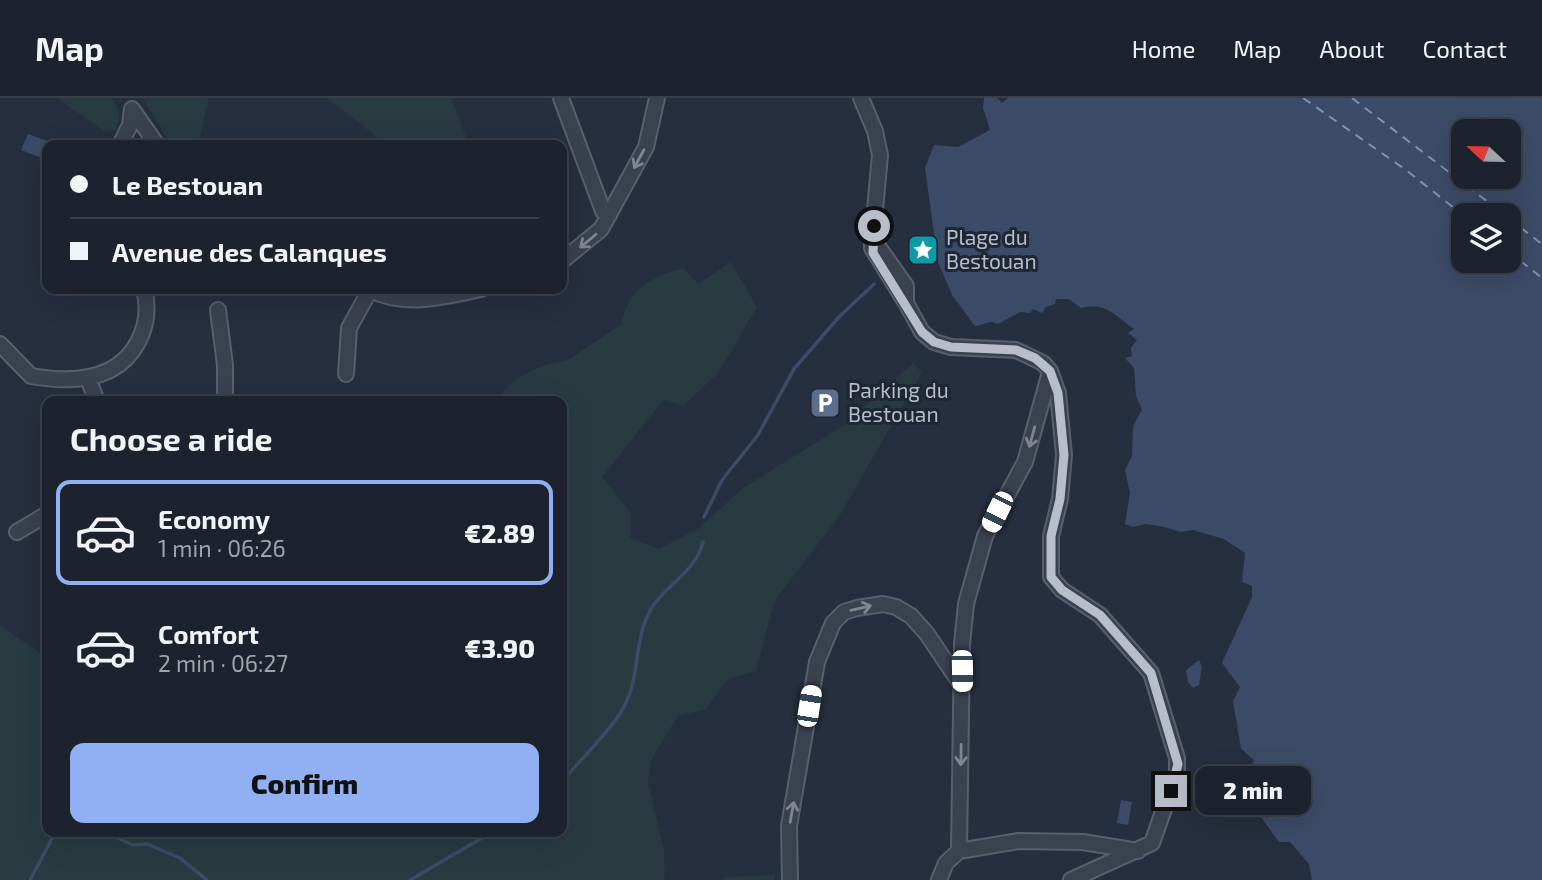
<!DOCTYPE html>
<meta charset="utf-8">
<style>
:root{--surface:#1c232f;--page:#292f3b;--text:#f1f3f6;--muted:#a0a4aa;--line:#3a404b;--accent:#91b0f4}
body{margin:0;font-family:"Exo 2",sans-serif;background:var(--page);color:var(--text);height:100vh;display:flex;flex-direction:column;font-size:26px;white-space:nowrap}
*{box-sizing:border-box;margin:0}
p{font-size:23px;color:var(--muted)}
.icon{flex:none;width:38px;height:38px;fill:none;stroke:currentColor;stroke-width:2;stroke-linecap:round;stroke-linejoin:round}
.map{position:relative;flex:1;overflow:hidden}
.side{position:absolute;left:42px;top:298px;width:525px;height:441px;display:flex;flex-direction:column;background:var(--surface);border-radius:14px;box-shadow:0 7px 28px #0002,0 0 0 2px var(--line)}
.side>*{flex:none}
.hud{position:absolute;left:42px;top:42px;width:525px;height:154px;border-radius:14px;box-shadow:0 7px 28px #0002,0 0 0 2px var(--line);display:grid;align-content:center;height:154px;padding:0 28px;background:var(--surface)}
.needle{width:46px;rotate:292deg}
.buttons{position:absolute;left:1451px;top:21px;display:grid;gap:14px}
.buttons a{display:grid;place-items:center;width:70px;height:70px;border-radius:14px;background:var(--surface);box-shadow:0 7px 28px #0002,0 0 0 2px var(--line);font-size:35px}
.end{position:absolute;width:32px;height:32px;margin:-16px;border:9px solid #b7bdca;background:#111;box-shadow:0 0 0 4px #111}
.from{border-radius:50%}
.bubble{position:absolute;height:49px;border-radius:14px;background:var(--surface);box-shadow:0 7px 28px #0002,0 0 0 2px var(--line);font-size:23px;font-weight:800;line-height:49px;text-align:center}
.car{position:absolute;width:21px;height:42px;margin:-21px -10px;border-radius:9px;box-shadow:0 0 5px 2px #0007;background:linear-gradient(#fff 24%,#345 0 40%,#fff 0 76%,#345 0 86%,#fff 0)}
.hud b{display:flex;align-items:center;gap:24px;height:66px;font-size:26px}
.hud b+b{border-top:2px solid var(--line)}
.hud i{width:18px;height:18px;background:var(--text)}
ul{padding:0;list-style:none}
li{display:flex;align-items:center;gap:21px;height:105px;margin:0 14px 10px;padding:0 14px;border:4px solid transparent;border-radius:14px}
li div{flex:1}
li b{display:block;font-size:26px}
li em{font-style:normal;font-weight:800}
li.on{border-color:var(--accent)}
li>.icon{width:63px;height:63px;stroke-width:1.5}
h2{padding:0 28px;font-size:32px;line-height:84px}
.primary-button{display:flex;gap:14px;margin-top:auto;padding:14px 28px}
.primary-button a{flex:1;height:80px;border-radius:14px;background:var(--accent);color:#111;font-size:28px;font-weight:800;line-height:80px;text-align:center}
header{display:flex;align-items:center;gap:42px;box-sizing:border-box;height:98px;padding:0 35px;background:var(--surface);border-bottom:2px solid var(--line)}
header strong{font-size:33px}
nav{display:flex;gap:38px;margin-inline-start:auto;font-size:24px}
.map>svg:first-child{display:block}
</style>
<header>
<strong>Map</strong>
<nav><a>Home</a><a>Map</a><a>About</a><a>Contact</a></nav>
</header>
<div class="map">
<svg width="1542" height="782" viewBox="0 0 1542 782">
<rect width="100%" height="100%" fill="#262f3f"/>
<path fill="#283b40" d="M57,0H112L119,14L117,32L104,33Z
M143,0H209L198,47H171Z
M327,0H451L469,47H387Z
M731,164L757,209L718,275L683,308L664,301L602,379L630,414V439L659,451L699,430L743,390L846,326L913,265L922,274L840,417L774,504L756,573L728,581L706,611L678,618L651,662L648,684L664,753L665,782H0V527L47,560V733H562V303H495L514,282L541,268L568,262L622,226C626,192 653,178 683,170L698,186Z
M774,777L775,782H724V779Z"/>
<path fill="#3c4b67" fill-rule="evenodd" d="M984,0H997L1002,5L1008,0H1542V782H1312L1309,766L1290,744H1279L1241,691L1254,662L1241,651L1233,603L1240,589L1222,565L1252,499V488L1242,484L1245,455L1224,441L1193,432L1181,434L1164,429L1146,426L1132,429L1125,426L1130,395L1125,372L1132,358L1133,328L1142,312L1136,298L1134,270L1125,260L1132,258L1131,250L1137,242L1128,235L1134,231C1115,218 1106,203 1081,210L1069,201H1056L1055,206L1046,209L1042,215L1033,211L1030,215L1020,214L998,226L991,224L975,228L952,197L938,164L925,70L934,47L958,49L990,32L983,10ZM1463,33H1508V79H1463ZM1508,117V163H1463V117Z
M28,36L58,47H47V62L21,52Z
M1199,562L1202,569L1199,587L1193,590L1188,584L1186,572Z
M1121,702L1132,704L1128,727L1117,725Z"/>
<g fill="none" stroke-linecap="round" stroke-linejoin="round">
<path stroke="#3c4b67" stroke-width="3.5" d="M704,419L722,382L758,337L794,271L839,219L874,186
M562,684C579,663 616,627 626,605C640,575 634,540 651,511C666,486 696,474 703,444
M103,733L133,747L147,746L180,760L207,782
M30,782L56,733
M410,782L494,733"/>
<path stroke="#7f90b0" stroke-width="2" stroke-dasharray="9 7" stroke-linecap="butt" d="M1303,0L1406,72L1463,117
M1352,0L1505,117
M1508,120L1542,146
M1508,153L1542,180"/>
<g stroke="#585f6d" stroke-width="18">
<path id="minor" d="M561,0L603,113L609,117
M861,0L875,33L880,57L872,145V150L906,205V188L872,140
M120,47L130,27L132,11L157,47
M562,163L601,131L646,49L657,0
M368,191C406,210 441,199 481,191
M906,205L922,234L934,244L951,249L1016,252L1043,265L1050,273L1058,295L1064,357L1060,401L1051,438V479L1062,492L1100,517L1151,575L1177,660V674L1152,745L1071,782
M218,212L225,267V303
M0,246L31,278C71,285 117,284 138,244C147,227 149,210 144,191
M346,276L349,230L370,192
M88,281L97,303
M17,434L47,416
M959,753L962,546L966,506L985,438L1025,364L1050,274
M790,782L789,728L817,564L833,525L844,514L857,510L883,506L896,509L911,518L927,536L962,588
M939,782L946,765L959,753L1019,743L1083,744L1138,753"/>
</g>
<use href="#minor" stroke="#3a414f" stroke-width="14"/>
</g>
<defs><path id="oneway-shaft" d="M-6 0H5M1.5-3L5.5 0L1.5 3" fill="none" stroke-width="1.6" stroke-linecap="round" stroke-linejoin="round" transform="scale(1.75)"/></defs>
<g stroke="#7f8593">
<use href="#oneway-shaft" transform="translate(639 61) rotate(118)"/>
<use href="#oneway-shaft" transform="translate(588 143) rotate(140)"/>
<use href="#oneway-shaft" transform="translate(1032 339) rotate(105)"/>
<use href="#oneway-shaft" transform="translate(861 510) rotate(-13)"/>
<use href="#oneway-shaft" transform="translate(961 657) rotate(91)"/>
<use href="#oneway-shaft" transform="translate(792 714) rotate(-80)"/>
</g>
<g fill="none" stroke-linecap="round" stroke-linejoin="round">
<path stroke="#b7bdca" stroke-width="9" d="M874,128L873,155L922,234L934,244L951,249L1016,252L1035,260L1050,273L1058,295L1064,357L1060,401L1051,438V479L1062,492L1100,517L1151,575L1178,666L1171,693"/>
</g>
<defs>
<g id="sight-square" transform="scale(1.575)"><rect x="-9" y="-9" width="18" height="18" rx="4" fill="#0f9aa8" stroke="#1f2634"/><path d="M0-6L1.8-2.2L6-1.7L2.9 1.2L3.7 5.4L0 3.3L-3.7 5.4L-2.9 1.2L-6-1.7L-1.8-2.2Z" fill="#fff"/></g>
<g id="parking-square" transform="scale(1.575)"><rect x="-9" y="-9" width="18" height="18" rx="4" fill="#5c6f8a" stroke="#1f2634"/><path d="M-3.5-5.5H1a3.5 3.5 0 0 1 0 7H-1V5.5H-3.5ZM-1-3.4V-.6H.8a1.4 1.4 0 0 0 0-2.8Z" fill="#fff"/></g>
</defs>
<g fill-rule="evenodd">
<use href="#sight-square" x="923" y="152"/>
<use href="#parking-square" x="825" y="305"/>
</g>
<g text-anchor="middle" stroke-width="6" stroke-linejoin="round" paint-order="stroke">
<g font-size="21" fill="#b7bdca" stroke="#1f2634" text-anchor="start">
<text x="946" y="147">Plage du<tspan x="946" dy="24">Bestouan</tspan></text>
<text x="848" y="300">Parking du<tspan x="848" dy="24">Bestouan</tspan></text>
</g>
</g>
</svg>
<div class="buttons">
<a><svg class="needle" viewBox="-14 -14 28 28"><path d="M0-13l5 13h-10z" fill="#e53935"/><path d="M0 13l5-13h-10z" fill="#a0a4aa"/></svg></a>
<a><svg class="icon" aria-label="layers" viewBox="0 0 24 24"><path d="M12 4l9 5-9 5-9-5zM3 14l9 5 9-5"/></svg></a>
</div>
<i class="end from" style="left:874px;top:128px"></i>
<i class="end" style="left:1171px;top:693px"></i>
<div class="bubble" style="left:1195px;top:668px;width:116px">2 min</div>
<i class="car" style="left:997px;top:414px;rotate:206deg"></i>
<i class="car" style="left:962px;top:573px;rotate:179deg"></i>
<i class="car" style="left:809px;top:608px;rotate:9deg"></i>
<div class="hud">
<b><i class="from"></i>Le Bestouan</b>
<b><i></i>Avenue des Calanques</b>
</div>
<section class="side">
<h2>Choose a ride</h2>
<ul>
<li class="on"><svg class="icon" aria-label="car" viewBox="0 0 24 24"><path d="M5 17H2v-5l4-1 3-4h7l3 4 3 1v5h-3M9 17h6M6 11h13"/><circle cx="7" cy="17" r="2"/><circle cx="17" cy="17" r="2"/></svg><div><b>Economy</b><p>1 min · 06:26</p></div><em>€2.89</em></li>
<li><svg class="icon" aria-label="car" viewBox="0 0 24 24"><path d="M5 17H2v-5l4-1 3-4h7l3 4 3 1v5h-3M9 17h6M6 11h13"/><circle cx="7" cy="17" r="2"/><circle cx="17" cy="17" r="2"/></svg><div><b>Comfort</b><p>2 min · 06:27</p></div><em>€3.90</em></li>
</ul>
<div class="primary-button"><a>Confirm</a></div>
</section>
</div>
